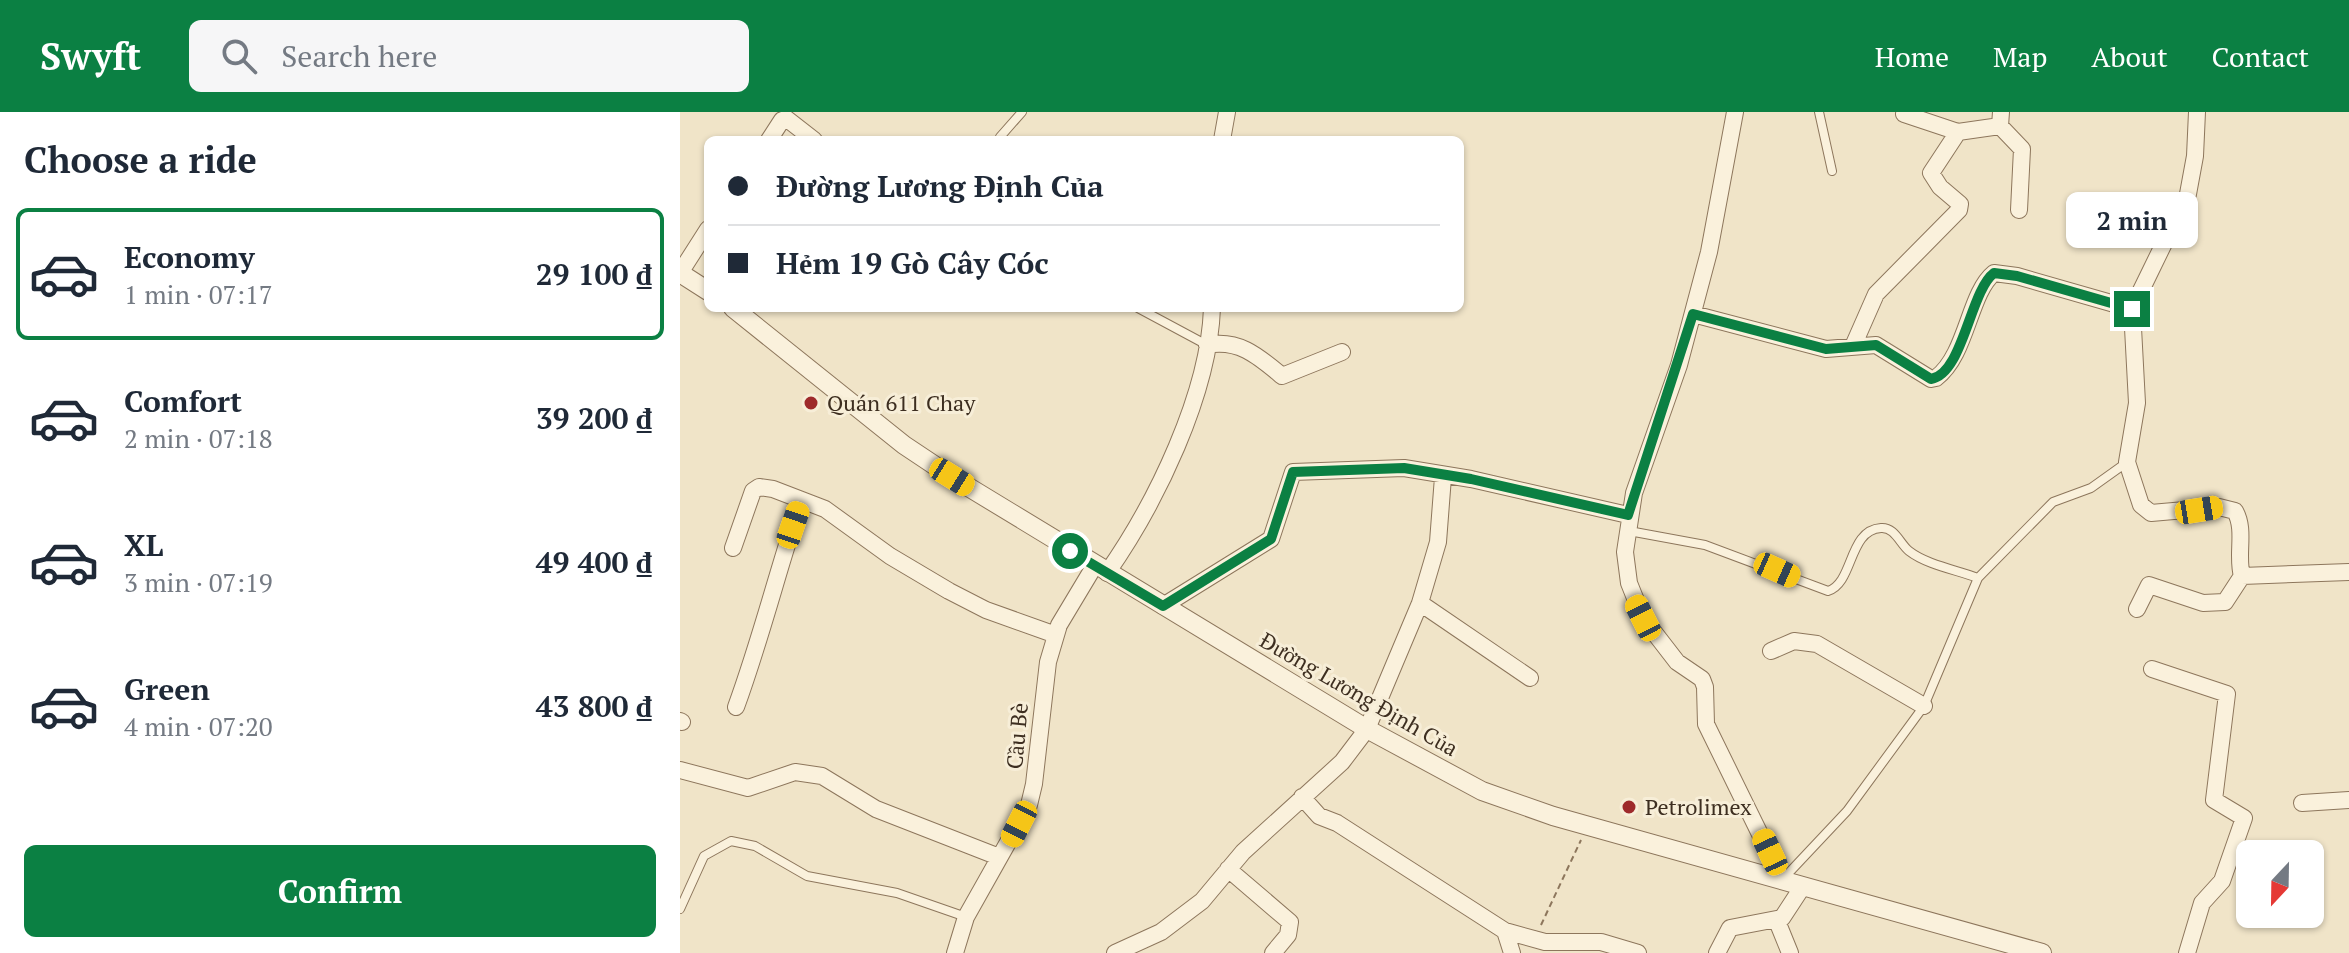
<!DOCTYPE html>
<meta charset="utf-8">
<style>
:root{--surface:#fff;--page:#f6f6f7;--text:#1f2937;--muted:#747a83;--line:#e0e1e3;--accent:#0b8043}
body{margin:0;font-family:"PT Serif",serif;background:var(--page);color:var(--text);height:100vh;display:flex;flex-direction:column;font-size:30px;white-space:nowrap}
*{box-sizing:border-box;margin:0}
p{font-size:26px;color:var(--muted)}
.icon{flex:none;width:44px;height:44px;fill:none;stroke:currentColor;stroke-width:2;stroke-linecap:round;stroke-linejoin:round}
.map{position:relative;flex:1;overflow:hidden}
.drawer{display:flex;flex-direction:column;background:var(--surface);width:680px}
.drawer>*{flex:none}
.guide{position:absolute;left:24px;top:24px;width:760px;height:176px;border-radius:12px;box-shadow:0 2px 6px #0004;display:grid;align-content:center;height:176px;padding:0 24px;background:var(--surface)}
.needle{width:52px;rotate:202deg}
.buttons{position:absolute;left:1556px;top:728px;display:grid;gap:16px}
.buttons a{display:grid;place-items:center;width:88px;height:88px;border-radius:12px;background:var(--surface);box-shadow:0 2px 6px #0004;font-size:40px}
.end{position:absolute;width:36px;height:36px;margin:-18px;border:10px solid #0b8043;background:#fff;box-shadow:0 0 0 4px #fff}
.from{border-radius:50%}
.bubble{position:absolute;height:56px;border-radius:12px;background:var(--surface);box-shadow:0 2px 6px #0004;font-size:26px;font-weight:800;line-height:56px;text-align:center}
.car{position:absolute;width:24px;height:48px;margin:-24px -12px;border-radius:10px;box-shadow:0 0 6px 2px #0007;background:linear-gradient(#f5c518 24%,#345 0 40%,#f5c518 0 76%,#345 0 86%,#f5c518 0)}
.guide b{display:flex;align-items:center;gap:28px;height:76px;font-size:30px}
.guide b+b{border-top:2px solid var(--line)}
.guide i{width:20px;height:20px;background:var(--text)}
ul{padding:0;list-style:none}
li{display:flex;align-items:center;gap:24px;height:132px;margin:0 16px 12px;padding:0 8px;border:4px solid transparent;border-radius:12px}
li div{flex:1}
li b{display:block;font-size:30px}
li em{font-style:normal;font-weight:800}
li.on{border-color:var(--accent)}
li>.icon{width:72px;height:72px;stroke-width:1.5}
h2{padding:0 24px;font-size:36px;line-height:96px}
.action{display:flex;gap:16px;margin-top:auto;padding:16px 24px}
.action a{flex:1;height:92px;border-radius:12px;background:var(--accent);color:#fff;font-size:32px;font-weight:800;line-height:92px;text-align:center}
header{display:flex;align-items:center;gap:48px;box-sizing:border-box;height:112px;padding:0 40px;background:var(--accent);color:#fff}
header strong{font-size:38px}
nav{display:flex;gap:44px;margin-inline-start:auto;font-size:28px}
.search{width:560px;height:72px;background:var(--page);display:flex;align-items:center;gap:20px;box-sizing:border-box;padding:0 28px;border-radius:12px;color:var(--muted);font-size:30px}
main{display:flex;flex:1;min-height:0}
.map>svg:first-child{display:block}
</style>
<header>
<strong>Swyft</strong>
<div class="search"><svg class="icon" aria-label="search" viewBox="0 0 24 24"><circle cx="10" cy="10" r="6"/><path d="M15 15l6 6"/></svg>Search here</div>
<nav><a>Home</a><a>Map</a><a>About</a><a>Contact</a></nav>
</header>
<main>
<section class="drawer">
<h2>Choose a ride</h2>
<ul>
<li class="on"><svg class="icon" aria-label="car" viewBox="0 0 24 24"><path d="M5 17H2v-5l4-1 3-4h7l3 4 3 1v5h-3M9 17h6M6 11h13"/><circle cx="7" cy="17" r="2"/><circle cx="17" cy="17" r="2"/></svg><div><b>Economy</b><p>1 min · 07:17</p></div><em>29 100 ₫</em></li>
<li><svg class="icon" aria-label="car" viewBox="0 0 24 24"><path d="M5 17H2v-5l4-1 3-4h7l3 4 3 1v5h-3M9 17h6M6 11h13"/><circle cx="7" cy="17" r="2"/><circle cx="17" cy="17" r="2"/></svg><div><b>Comfort</b><p>2 min · 07:18</p></div><em>39 200 ₫</em></li>
<li><svg class="icon" aria-label="car" viewBox="0 0 24 24"><path d="M5 17H2v-5l4-1 3-4h7l3 4 3 1v5h-3M9 17h6M6 11h13"/><circle cx="7" cy="17" r="2"/><circle cx="17" cy="17" r="2"/></svg><div><b>XL</b><p>3 min · 07:19</p></div><em>49 400 ₫</em></li>
<li><svg class="icon" aria-label="car" viewBox="0 0 24 24"><path d="M5 17H2v-5l4-1 3-4h7l3 4 3 1v5h-3M9 17h6M6 11h13"/><circle cx="7" cy="17" r="2"/><circle cx="17" cy="17" r="2"/></svg><div><b>Green</b><p>4 min · 07:20</p></div><em>43 800 ₫</em></li>
</ul>
<div class="action"><a>Confirm</a></div>
</section>
<div class="map">
<svg width="1669" height="841" viewBox="0 0 1669 841">
<rect width="100%" height="100%" fill="#f0e4c8"/>
<g fill="none" stroke-linecap="round" stroke-linejoin="round">
<g stroke="#8d765c" stroke-width="10">
<path id="service" d="M1139,0L1152,59
M320,25L342,0
M458,196L527,233
M949,419L1025,433L1148,479C1174,471 1168,418 1201,416C1215,415 1220,432 1229,439C1247,453 1277,458 1298,466
M1103,767L1167,699L1244,594L1298,466L1373,390L1411,376L1446,351
M0,797L24,744L51,729L75,734L127,764L217,781L286,805"/>
</g>
<g stroke="#8d765c" stroke-width="18">
<path id="minor" d="M1055,0L1029,140L999,253L954,381L945,440L949,471L963,506L997,550L1022,567L1025,575L1026,612L1102,767
M1321,0L1320,14L1342,37L1339,98
M1517,0L1515,44L1508,82L1452,197L1457,291L1447,350L1461,393L1471,401L1539,395L1555,399C1566,418 1556,443 1562,464L1669,460
M1224,2L1278,20L1320,14
M89,28L102,8L107,7L134,28
M542,28L547,0
M0,161L28,117
M1013,202L1146,237L1196,233L1251,267L1256,266C1287,243 1289,181 1314,161L1337,164L1452,197
M1174,232L1196,182L1279,98L1280,92L1260,75L1251,61L1278,20
M527,233C559,227 578,244 602,264L662,240
M53,436L73,379L79,375L93,377L145,397L210,444L269,479L306,498L376,523
M427,461C476,391 529,282 532,196
M740,491L850,566
M483,494L591,427L613,360L724,356L791,367L948,403
M1457,497L1469,473L1523,491L1545,490L1562,464
M1091,539L1114,529L1137,532L1244,594
M1472,557L1547,582L1534,688L1564,706L1542,769L1522,791L1507,841
M56,595C81,527 98,457 121,389
M0,609L2,610
M0,658L68,676L115,660L142,664L196,697L319,745
M622,685L639,704L657,711L825,819L865,830H921L958,841
M1622,691L1669,688
M548,757L610,810L608,823L593,841
M1097,809L1110,841
M825,819L832,841
M275,841L286,805L349,693L354,672L368,550L379,513L415,453
M435,841L481,820L522,789L563,740L662,650L687,617L740,491L758,430L763,365
M1037,841L1050,816L1102,806L1123,774"/>
</g>
<g stroke="#8d765c" stroke-width="20">
<path id="tertiary" d="M0,161L28,179
M53,196L224,333L272,365L687,617L802,679L873,704L1362,841"/>
</g>
<path stroke="#8d765c" stroke-width="2" stroke-dasharray="6 4" stroke-linecap="butt" d="M861,813L901,728"/>
<use href="#service" stroke="#faf1dc" stroke-width="8"/>
<use href="#minor" stroke="#faf1dc" stroke-width="16"/>
<use href="#tertiary" stroke="#faf1dc" stroke-width="18"/>
</g>
<g fill="none" stroke-linecap="round" stroke-linejoin="round">
<path stroke="#0b8043" stroke-width="10" d="M390,439L483,494L591,427L613,360L724,356L791,367L948,403L1013,202L1146,237L1196,233L1251,267C1283,262 1290,179 1314,161L1337,164L1452,197"/>
</g>
<g fill="#9e2a2b" stroke="#f7eed8" stroke-width="3">
<circle cx="131" cy="291" r="8"/>
<circle cx="949" cy="695" r="8"/>
</g>
<g text-anchor="middle" stroke-width="6" stroke-linejoin="round" paint-order="stroke">
<g font-size="22" fill="#3d2e20" stroke="#f7eed8" text-anchor="start">
<text x="147" y="299">Quán 611 Chay</text>
<text x="965" y="703">Petrolimex</text>
</g>
<g font-size="22" fill="#3d2e20" stroke="#f7eed8">
<text transform="translate(679 582) rotate(30)" y="8">Đường Lương Định Của</text>
<text transform="translate(337 624) rotate(-85)" y="8">Cầu Bè</text>
</g>
</g>
</svg>
<div class="buttons">
<a><svg class="needle" viewBox="-14 -14 28 28"><path d="M0-13l5 13h-10z" fill="#e53935"/><path d="M0 13l5-13h-10z" fill="#747a83"/></svg></a>
</div>
<i class="end from" style="left:390px;top:439px"></i>
<i class="end" style="left:1452px;top:197px"></i>
<div class="bubble" style="left:1386px;top:80px;width:132px">2 min</div>
<i class="car" style="left:272px;top:365px;rotate:122deg"></i>
<i class="car" style="left:1519px;top:398px;rotate:81deg"></i>
<i class="car" style="left:113px;top:413px;rotate:19deg"></i>
<i class="car" style="left:1097px;top:458px;rotate:114deg"></i>
<i class="car" style="left:963px;top:506px;rotate:333deg"></i>
<i class="car" style="left:339px;top:712px;rotate:207deg"></i>
<i class="car" style="left:1090px;top:740px;rotate:335deg"></i>
<div class="guide">
<b><i class="from"></i>Đường Lương Định Của</b>
<b><i></i>Hẻm 19 Gò Cây Cóc</b>
</div>
</div>
</main>
